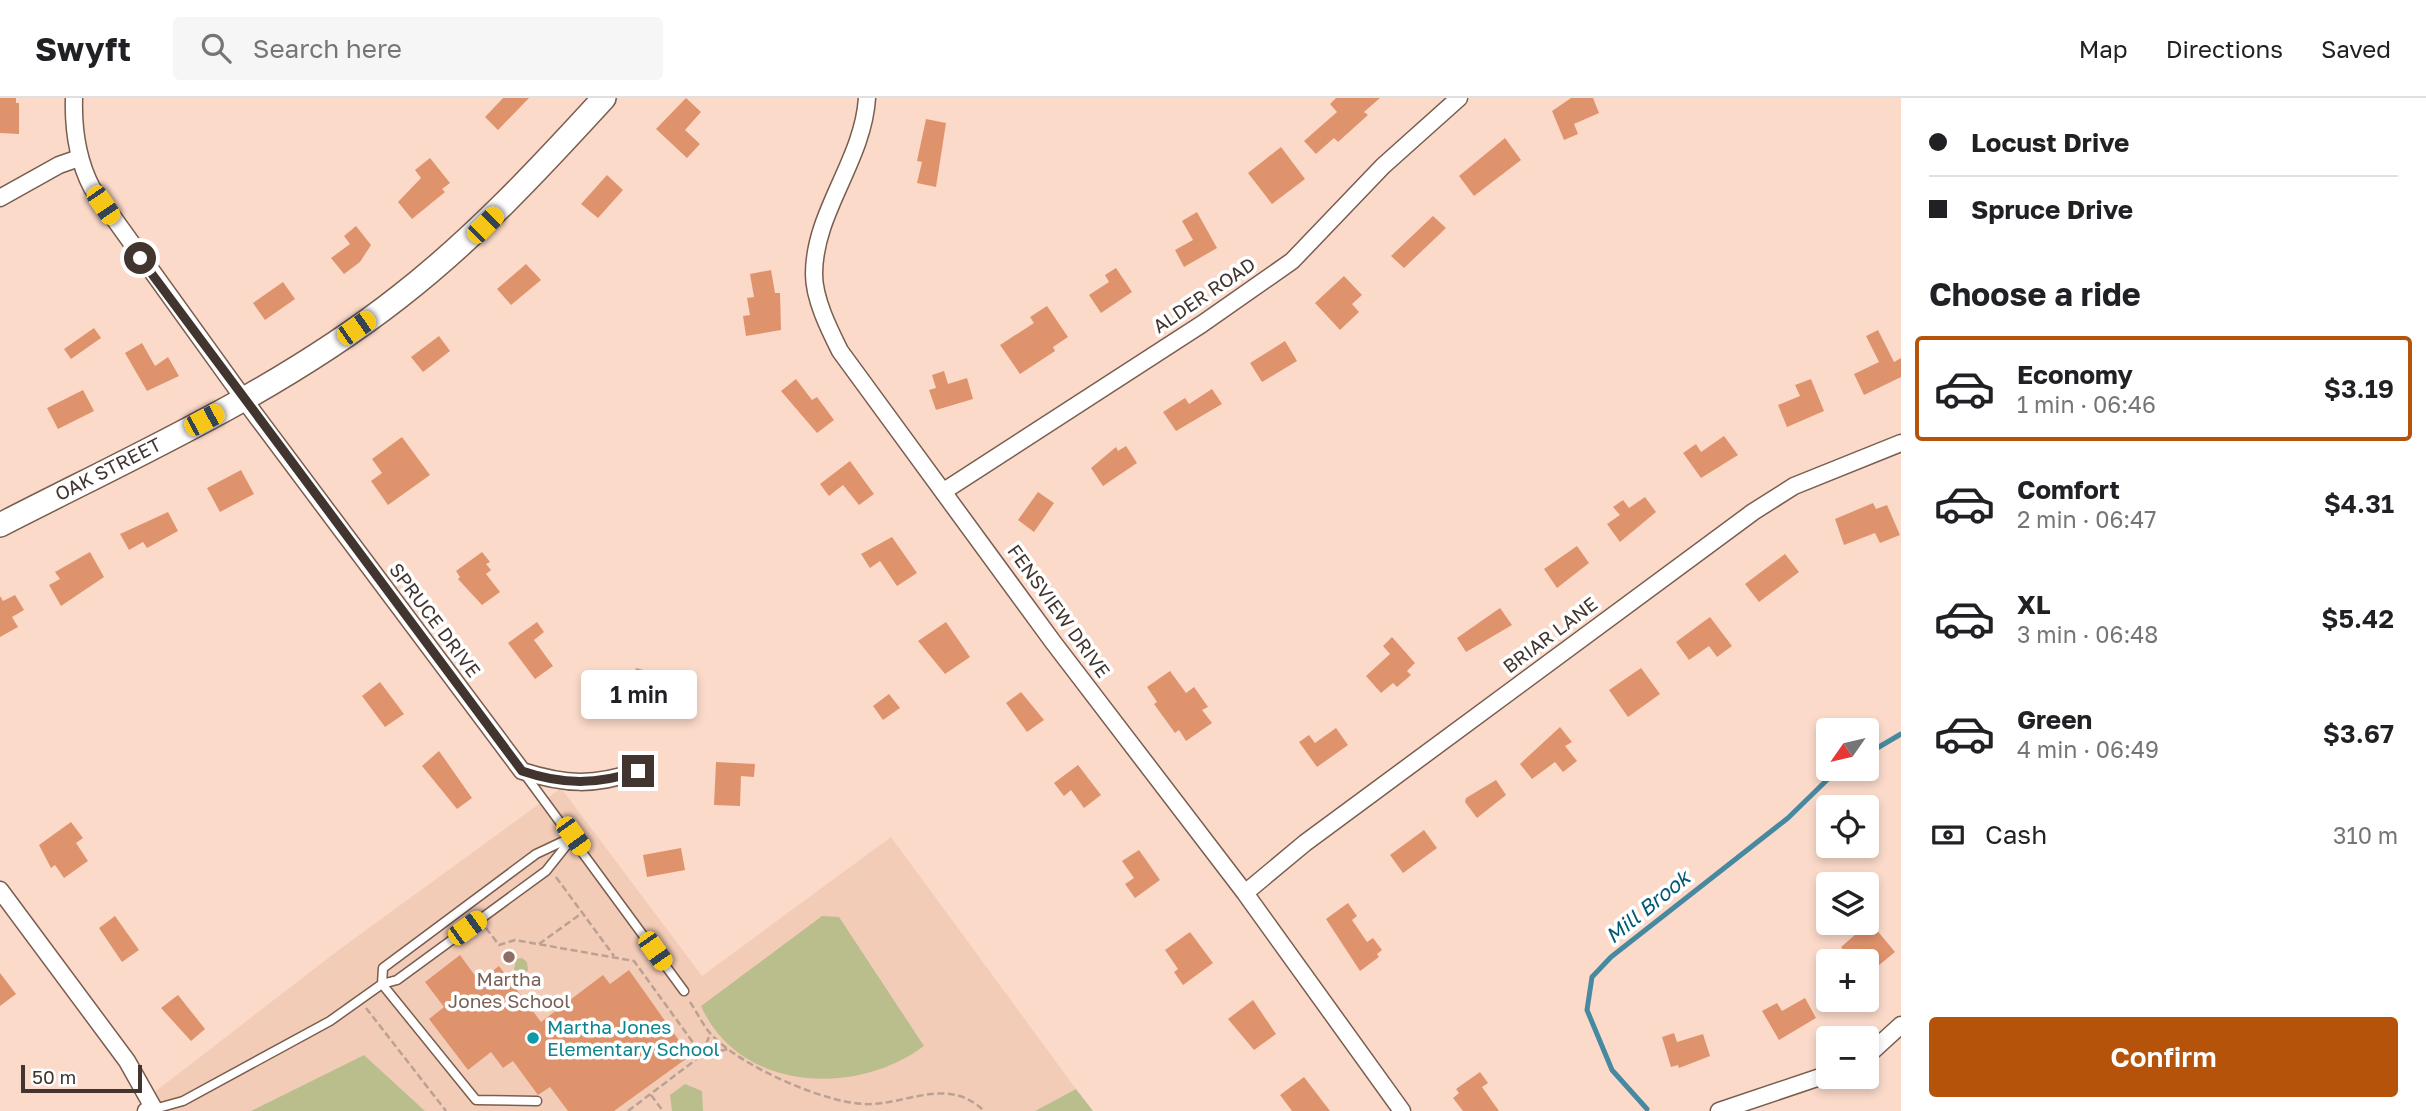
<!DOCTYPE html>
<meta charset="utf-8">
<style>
:root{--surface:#fff;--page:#f6f6f6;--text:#202124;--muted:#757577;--line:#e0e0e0;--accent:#b45309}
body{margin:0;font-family:"Golos Text",sans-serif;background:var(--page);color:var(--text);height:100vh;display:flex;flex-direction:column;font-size:26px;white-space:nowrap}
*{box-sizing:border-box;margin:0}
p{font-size:23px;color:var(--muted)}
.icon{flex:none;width:38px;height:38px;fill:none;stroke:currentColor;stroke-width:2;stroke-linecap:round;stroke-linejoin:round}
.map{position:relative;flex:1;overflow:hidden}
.panel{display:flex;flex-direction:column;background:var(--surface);width:525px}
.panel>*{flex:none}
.banner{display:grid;align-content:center;height:154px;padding:0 28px;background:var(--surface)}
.needle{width:46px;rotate:236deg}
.controls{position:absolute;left:1816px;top:620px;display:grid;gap:14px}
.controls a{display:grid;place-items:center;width:63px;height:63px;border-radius:7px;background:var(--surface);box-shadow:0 4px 10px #0003;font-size:35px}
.scale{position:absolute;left:21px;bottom:18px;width:121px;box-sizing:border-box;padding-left:7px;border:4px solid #42352f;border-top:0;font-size:19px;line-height:24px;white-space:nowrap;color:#42352f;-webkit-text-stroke:5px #fff;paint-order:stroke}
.end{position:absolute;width:32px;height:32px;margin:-16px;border:9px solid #42352f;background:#fff;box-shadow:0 0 0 4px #fff}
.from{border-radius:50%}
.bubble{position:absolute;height:49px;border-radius:7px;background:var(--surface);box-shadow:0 4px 10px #0003;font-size:23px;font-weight:600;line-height:49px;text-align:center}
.car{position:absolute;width:21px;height:42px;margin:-21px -10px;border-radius:9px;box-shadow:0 0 5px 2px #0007;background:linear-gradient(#f5c518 24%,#345 0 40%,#f5c518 0 76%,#345 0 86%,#f5c518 0)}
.banner b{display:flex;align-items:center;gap:24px;height:66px;font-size:26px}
.banner b+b{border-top:2px solid var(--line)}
.banner i{width:18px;height:18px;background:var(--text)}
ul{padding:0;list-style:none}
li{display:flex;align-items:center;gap:21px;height:105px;margin:0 14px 10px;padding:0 14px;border:4px solid transparent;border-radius:7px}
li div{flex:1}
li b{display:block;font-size:26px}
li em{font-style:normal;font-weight:600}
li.on{border-color:var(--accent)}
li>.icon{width:63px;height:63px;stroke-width:1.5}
h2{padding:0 28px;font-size:32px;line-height:84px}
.pay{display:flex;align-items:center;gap:18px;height:77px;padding:0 28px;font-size:26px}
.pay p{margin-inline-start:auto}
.action{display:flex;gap:14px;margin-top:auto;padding:14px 28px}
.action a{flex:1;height:80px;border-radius:7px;background:var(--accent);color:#fff;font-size:28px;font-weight:600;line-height:80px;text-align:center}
header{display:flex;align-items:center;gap:42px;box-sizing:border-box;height:98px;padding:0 35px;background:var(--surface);border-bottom:2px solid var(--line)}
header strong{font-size:33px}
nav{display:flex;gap:38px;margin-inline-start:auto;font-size:24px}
.search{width:490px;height:63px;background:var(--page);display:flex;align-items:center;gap:18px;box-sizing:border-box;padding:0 24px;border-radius:7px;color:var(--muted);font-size:26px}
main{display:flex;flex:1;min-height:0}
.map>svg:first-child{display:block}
</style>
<header>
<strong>Swyft</strong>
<div class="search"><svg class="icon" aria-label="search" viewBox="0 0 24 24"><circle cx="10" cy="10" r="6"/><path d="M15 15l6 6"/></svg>Search here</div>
<nav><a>Map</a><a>Directions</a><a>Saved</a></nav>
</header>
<main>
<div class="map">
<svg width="1901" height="1013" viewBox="0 0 1901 1013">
<rect width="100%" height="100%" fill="#fbdaca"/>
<path fill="#f3ccb8" d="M561,690L702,878L891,739L1076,991L1035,1013H425L364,957L251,1013H150L143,1003L340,851Z"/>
<path fill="#babe8d" d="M822,818L839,819L924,948C856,999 739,994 701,908Z
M516,861L522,860L527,864L528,872L523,878L513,877Z
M364,957L425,1013H251Z
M685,986L702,993L703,1013H672L670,997Z
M1076,991L1093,1013H1035Z"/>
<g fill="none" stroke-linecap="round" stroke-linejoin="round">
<path stroke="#4789a1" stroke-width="5" d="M1867,656L1901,636
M1647,1011L1612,972L1587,912L1592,879L1611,859L1788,720L1829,680L1844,670"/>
</g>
<path fill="#df936c" d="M0,0H16V5H19V36L0,35Z
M503,0H529L498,32L485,19Z
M686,0L701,14L685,32L700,46L687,60L656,31Z
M1336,0H1380L1364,14L1368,17L1338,44L1334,40L1316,56L1304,43L1337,14L1330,6Z
M1571,0H1593L1599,15L1574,26L1578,36L1564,42L1552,13Z
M926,21L946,25L936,89L917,85L922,64L917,63Z
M1505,40L1521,62L1474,98L1459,78Z
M1281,49L1305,81L1272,106L1248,75Z
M430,60L450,85L442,91L445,94L412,121L398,104L421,80L415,72Z
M607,77L623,92L598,120L581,106Z
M1197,114L1217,150L1184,169L1175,152L1193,142L1182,123Z
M1433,118L1446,130L1404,170L1391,158Z
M356,128L371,147L360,164L344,176L331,160L350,146L344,138Z
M526,166L541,182L511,207L497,191Z
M1116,170L1132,194L1101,215L1089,197L1109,184L1105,177Z
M771,172L775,195H780L781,232L746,238L743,218L750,217L747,200L754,199L750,176Z
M1344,178L1362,197L1352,206L1359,214L1340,232L1315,205Z
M283,184L295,201L265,222L253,205Z
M1047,208L1068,239L1053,249L1055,253L1020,276L1000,247L1034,225L1030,219Z
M94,230L101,240L71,261L64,251Z
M1878,232L1894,264L1901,260V279L1864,297L1854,276L1879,264L1866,238Z
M439,238L450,253L423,274L411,259Z
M1285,243L1297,263L1262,284L1250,265Z
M142,245L155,268L168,259L179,278L147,293L125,255Z
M944,273L948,286L967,280L973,301L936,312L929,292L936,290L932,277Z
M796,281L812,302L817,299L834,322L817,335L781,293Z
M1811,281L1824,313L1787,329L1778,307L1800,298L1795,287Z
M1212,291L1222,306L1176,333L1163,314L1185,300L1189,306Z
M83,292L94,313L58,331L47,310Z
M1724,338L1738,357L1701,380L1683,355L1696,346L1701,354Z
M402,339L430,377L388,407L371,383L382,375L372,361Z
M1126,348L1137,365L1103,388L1091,370L1116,349L1118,353Z
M850,363L874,396L859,407L843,387L829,398L820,386Z
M241,372L254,396L220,414L207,390Z
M1038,394L1054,405L1034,434L1018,422Z
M1645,399L1656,414L1620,444L1607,426L1620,417L1613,409L1623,402L1629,410Z
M1873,405L1876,411L1887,407L1900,437L1880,445L1875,435L1844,447L1835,421Z
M168,414L178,433L147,450L143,444L129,452L120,436Z
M892,439L917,475L897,488L880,463L870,470L861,456Z
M1577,448L1589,465L1557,490L1544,471Z
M90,454L104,479L61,508L49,487L60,481L55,474Z
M482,454L490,464L486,466L491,472L486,476L500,494L482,507L458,481L460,479L456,473Z
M1785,456L1799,474L1759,504L1745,486Z
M15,497L24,512L12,519L18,529L0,539V498L3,503Z
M1500,510L1512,527L1466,554L1457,540Z
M1710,519L1732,548L1717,559L1709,548L1689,562L1676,544Z
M537,524L544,534L534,542L553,568L535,581L508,545Z
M946,524L970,559L945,576L918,543Z
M1392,539L1415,565L1407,573L1411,577L1397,589L1393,585L1381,595L1366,578L1390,556L1383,548Z
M636,570L681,582L675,603L630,591Z
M1641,570L1660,596L1628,619L1609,592Z
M1170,573L1186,595L1194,589L1208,609L1202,612L1212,625L1186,643L1179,632L1175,635L1154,606L1157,604L1147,589Z
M380,584L404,616L385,629L362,598Z
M1021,594L1044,622L1027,634L1006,605Z
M889,596L900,610L883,622L873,608Z
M1560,629L1572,644L1565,648L1577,663L1563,674L1555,664L1532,681L1520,666Z
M1336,630L1348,647L1317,669L1299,644L1309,637L1315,645Z
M439,653L472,700L457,711L422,668Z
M716,664L755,666L754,679L741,678L740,708L714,707Z
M1078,667L1101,697L1084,710L1071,692L1064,698L1054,685Z
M1496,682L1506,697L1477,720L1465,704L1466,700Z
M71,724L83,740L76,745L88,763L64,780L55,767L51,770L39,747Z
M1424,732L1437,750L1403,775L1390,757Z
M681,750L685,772L647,779L643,757Z
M1139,752L1160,782L1135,800L1125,786L1134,780L1122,763Z
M1348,805L1357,818L1352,822L1367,844L1373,840L1382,852L1377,856L1379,859L1360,873L1326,821Z
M115,818L139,852L122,864L99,830Z
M1870,824L1895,854L1867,877V863H1853L1841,849Z
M1190,834L1213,865L1183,887L1174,874L1178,871L1165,852Z
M460,857L479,883L499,868L541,924L603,877L610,886L629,872L690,958L614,1013H568L550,989L538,997L513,963L503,970L491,954L468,972L429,921L444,909L425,884Z
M0,875L16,896L0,908Z
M178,897L205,931L191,943L161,910Z
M1805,900L1816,920L1779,942L1762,913L1777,905L1782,913Z
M1253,902L1276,936L1254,952L1228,921Z
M1674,935L1677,944L1703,936L1710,958L1679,970L1678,967L1671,969L1662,939Z
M1480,974L1488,985L1482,989L1499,1013H1463L1453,1000L1459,995L1456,991Z
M1304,979L1330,1013H1292L1280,997Z"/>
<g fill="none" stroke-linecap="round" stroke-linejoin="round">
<g stroke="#795d4f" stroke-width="11">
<path id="lane" d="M526,678L684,893
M537,1003L476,1002L382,886L383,870L536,756L570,740
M154,1011L183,1003L330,923L382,886L397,882L546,773L573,739"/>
</g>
<g stroke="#795d4f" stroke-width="19">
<path id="street" d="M74,0C73,32 77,61 92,90L254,315L522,673C566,687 594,688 638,673
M867,0C863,63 814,114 814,176C814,201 829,231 840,253L1053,544L1245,795L1402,1013
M0,100L59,67L79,60
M944,393L1202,226L1292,163L1383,68L1459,0
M0,792L127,963L154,1011L146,1013
M1245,795L1305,745L1753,414L1794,388L1901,345
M1867,958L1901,927
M1719,1013L1829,976"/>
</g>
<g stroke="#795d4f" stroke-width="26">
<path id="secondary" d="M0,427C136,357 278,294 399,199C475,140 539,71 604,0"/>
</g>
<path stroke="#bba194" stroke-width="2.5" stroke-dasharray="7 3.5" stroke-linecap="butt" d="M556,779L614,858
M486,830L499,847L515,842L634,863L702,957L728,951
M539,846L582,815
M690,904C697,914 702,926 710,935C737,967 831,1009 873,1006C915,1003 950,980 984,1013
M366,910L446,1013
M651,997L663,1013
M628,1013L702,957L710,936"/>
<use href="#lane" stroke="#fff" stroke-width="8"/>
<use href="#street" stroke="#fff" stroke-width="16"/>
<use href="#secondary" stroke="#fff" stroke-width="23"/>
</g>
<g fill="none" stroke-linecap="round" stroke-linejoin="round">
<path stroke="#42352f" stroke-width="9" d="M140,160L522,673C563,687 597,687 638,673"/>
</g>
<circle fill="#8d6e63" stroke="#fff" stroke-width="2.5" cx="509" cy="859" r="7"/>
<circle fill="#0f9aa8" stroke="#fff" stroke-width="2.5" cx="533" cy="940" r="7"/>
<g text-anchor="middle" stroke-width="7" stroke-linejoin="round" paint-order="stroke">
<g font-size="19" fill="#42352f" stroke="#fff">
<text transform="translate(1204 197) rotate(-34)" y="7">ALDER ROAD</text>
<text transform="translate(108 371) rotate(-27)" y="7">OAK STREET</text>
<text transform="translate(1059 513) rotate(54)" y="7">FENSVIEW DRIVE</text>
<text transform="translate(435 522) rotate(53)" y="7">SPRUCE DRIVE</text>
<text transform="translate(1550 537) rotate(-37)" y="7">BRIAR LANE</text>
</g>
<g font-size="19" fill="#785e54" stroke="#fff">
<text x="509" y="888">Martha<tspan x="509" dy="22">Jones School</tspan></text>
</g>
<g font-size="19" fill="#0d838f" stroke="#fff" text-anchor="start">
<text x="547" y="936">Martha Jones<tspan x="547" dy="22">Elementary School</tspan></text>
</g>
<g font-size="21" font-style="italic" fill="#025973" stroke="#fff">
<text transform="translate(1648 809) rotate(-39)" y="7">Mill Brook</text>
</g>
</g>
</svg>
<div class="controls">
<a><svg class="needle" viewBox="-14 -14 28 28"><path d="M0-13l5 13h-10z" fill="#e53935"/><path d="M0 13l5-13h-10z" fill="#757577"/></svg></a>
<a><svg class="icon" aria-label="locate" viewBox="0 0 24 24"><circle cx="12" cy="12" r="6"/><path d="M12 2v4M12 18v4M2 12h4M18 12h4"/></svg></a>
<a><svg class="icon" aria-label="layers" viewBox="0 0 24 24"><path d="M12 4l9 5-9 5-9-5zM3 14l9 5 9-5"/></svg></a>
<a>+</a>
<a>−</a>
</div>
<div class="scale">50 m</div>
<i class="end from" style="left:140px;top:160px"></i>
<i class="end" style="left:638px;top:673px"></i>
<div class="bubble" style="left:581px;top:572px;width:116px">1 min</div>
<i class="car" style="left:103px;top:107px;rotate:146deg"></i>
<i class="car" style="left:485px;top:127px;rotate:45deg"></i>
<i class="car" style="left:356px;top:230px;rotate:55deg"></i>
<i class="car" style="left:204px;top:322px;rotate:62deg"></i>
<i class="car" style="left:573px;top:738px;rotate:144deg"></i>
<i class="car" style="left:467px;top:830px;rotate:54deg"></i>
<i class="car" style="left:655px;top:853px;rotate:145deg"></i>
</div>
<section class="panel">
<div class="banner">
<b><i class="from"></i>Locust Drive</b>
<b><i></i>Spruce Drive</b>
</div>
<h2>Choose a ride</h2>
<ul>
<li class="on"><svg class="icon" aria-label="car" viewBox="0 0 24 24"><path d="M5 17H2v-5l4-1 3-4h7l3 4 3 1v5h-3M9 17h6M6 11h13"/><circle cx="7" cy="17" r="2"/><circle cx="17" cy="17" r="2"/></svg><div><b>Economy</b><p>1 min · 06:46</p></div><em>$3.19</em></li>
<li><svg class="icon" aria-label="car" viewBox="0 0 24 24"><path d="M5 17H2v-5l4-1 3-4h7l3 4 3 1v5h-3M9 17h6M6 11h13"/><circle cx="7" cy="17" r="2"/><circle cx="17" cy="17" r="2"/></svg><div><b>Comfort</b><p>2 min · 06:47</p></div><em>$4.31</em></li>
<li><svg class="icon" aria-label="car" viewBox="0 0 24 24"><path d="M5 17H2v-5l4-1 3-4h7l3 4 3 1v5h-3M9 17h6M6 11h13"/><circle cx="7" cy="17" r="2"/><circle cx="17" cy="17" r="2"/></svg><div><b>XL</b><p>3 min · 06:48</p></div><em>$5.42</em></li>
<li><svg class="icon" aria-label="car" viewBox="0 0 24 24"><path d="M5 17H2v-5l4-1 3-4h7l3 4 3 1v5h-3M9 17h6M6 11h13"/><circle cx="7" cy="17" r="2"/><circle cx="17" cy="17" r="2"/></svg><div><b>Green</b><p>4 min · 06:49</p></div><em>$3.67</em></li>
</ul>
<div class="pay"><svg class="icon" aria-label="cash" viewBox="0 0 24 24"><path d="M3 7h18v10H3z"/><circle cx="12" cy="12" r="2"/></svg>Cash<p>310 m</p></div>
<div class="action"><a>Confirm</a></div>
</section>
</main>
